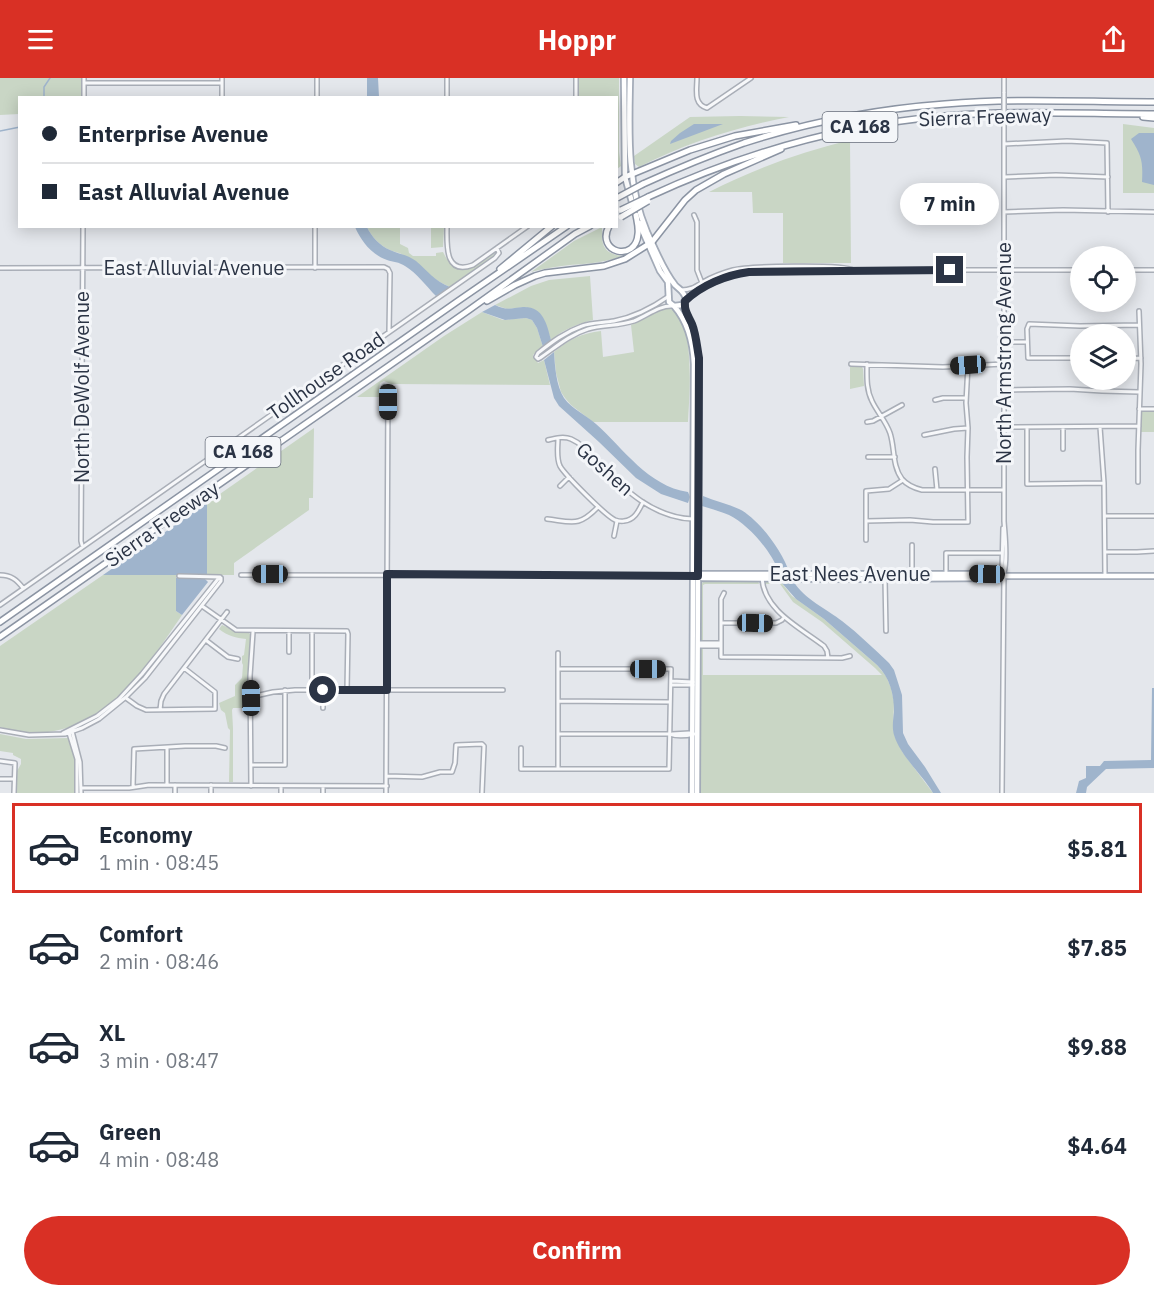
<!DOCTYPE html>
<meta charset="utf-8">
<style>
:root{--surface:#fff;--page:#f2f2f3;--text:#1f2937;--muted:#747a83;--line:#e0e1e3;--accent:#d93025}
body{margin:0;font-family:"IBM Plex Sans",sans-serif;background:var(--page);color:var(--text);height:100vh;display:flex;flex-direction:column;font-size:22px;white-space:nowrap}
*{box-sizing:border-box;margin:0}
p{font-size:20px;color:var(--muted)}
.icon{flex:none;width:33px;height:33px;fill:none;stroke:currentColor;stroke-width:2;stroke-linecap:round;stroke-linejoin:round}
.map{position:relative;height:715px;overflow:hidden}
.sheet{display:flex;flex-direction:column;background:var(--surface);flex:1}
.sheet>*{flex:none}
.hud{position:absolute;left:18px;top:18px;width:600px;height:132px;border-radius:0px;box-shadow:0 3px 15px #0003;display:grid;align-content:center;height:132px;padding:0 24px;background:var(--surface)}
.tools{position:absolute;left:1070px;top:168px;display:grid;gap:12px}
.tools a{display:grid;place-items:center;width:66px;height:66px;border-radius:50%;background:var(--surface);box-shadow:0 3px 15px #0003;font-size:30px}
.end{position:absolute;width:27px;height:27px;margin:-14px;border:8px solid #2b3445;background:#fff;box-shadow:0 0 0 3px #fff}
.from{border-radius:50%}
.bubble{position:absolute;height:42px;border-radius:21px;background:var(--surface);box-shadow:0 3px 15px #0003;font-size:20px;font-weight:800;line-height:42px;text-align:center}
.car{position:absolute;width:18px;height:36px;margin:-18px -9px;border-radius:8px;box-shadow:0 0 4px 2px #0007;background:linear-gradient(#222 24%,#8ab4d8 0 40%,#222 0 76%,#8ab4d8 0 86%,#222 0)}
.hud b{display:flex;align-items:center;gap:21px;height:57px;font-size:22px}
.hud b+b{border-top:2px solid var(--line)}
.hud i{width:15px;height:15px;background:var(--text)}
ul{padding:10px 0 0;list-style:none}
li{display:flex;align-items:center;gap:18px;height:90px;margin:0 12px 9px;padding:0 12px;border:3px solid transparent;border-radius:0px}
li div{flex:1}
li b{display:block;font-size:22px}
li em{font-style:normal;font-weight:800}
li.on{border-color:var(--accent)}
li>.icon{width:54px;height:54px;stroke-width:1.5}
.action{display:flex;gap:12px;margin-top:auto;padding:12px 24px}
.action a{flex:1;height:69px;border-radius:36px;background:var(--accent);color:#fff;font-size:24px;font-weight:800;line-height:69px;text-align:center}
header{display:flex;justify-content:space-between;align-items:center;height:78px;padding:0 24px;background:var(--accent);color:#fff;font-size:27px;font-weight:800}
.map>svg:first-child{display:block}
</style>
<header><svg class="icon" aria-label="menu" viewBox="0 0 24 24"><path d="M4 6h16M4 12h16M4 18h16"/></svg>Hoppr<svg class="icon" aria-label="share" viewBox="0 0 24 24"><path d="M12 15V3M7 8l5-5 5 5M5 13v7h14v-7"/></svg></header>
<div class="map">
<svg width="1154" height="715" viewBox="0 0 1154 715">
<rect width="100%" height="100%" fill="#e4e7ec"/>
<path fill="#c9d6c5" d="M0,0H81V19L20,20L19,36L0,37Z
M578,0H619V74L621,88L617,91L616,20L578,19Z
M740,38L789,39C737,49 686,65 639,89L635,86L634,78L690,39Z
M1123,46L1154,50V115H1123Z
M850,62L851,185H783V135H753L752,114H709C754,91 801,74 850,62Z
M367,149H400V166L408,170L409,175L413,178H436V175L443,174C458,205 476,188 496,174L493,178L450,209C432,202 419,188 403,177C399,174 394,174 390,172C380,168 371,158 367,149Z
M431,149H444L443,169L431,170Z
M602,149C602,165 601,175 622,178C598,187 579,185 555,189C547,190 539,192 531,194L574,163Z
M590,198L593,242C577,246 564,251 551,262L544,242L526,229L507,231L495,227L531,208L549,202Z
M668,230C697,237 689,321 688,344H593L571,327L565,320L561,314L556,295L554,274C568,262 582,255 601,253L603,279L634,274L631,247C643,243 655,233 668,230Z
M482,234L503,242L526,240L532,242L537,250L543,269L533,277L538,285L544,282L550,307L391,306L384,303L380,305L379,311L385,317V319H357L444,258Z
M850,289H862L863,291L864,308L850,311Z
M1142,333H1154V354H1141V335Z
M314,350L313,420H309V432L234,485V497H207V425Z
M103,497H176V533L182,537C139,601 89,676 0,649V568Z
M704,503H758L759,506H705L703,507V563L700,561L701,506Z
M768,503L781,504L792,518L824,541L877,587L886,598L891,610L894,624L893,651L895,659L903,675L933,715H700L701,570H703V597H882L875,590L822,544L793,524L780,506H765L766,504Z
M222,547L238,554L249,555L251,557L249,594V625L248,630H233L232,632L233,650V704H229L230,652L228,650L225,635L221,632L219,625L235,618V607L242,600L243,587L242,585V578L244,577L246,561C236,560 228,558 219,551Z
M0,656L26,661L68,660L74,678L75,715H17V693L21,686V681L13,677V675L0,673Z"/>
<path fill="#9fb4cc" d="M367,0H378L379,19H367Z
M694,46H723L670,66L671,63L680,55Z
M1139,55H1154V107L1142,104C1143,84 1142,78 1131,61Z
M355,149H367C371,158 380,168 390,172C399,176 408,177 416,183C428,193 434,203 450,209L436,218C426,208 417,195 405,188C399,184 393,184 387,182C372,177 361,163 355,149Z
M495,227C507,233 511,230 523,229C543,228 547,246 551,262L543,269L537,250L532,242L526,240L505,242L482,234Z
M554,274C555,289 556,307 564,320C572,331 586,337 596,346C624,371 648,408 688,414L690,419L688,425L661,416L636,400L599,364L559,328L554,320L544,282Z
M703,418C715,423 728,426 739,431C758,440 783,474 789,494H779C771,473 749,447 729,437C720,433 711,431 702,428Z
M207,425V497H103Z
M176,500H204L208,504L182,537L176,533Z
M781,504H794C803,520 828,532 842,543C859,556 874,571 889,585L894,592L902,617L903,655L908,666L925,689L941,715H933C922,696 901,679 894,657C892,650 893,642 894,634C894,616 890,600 877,587L824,541L796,521Z
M1152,610H1154V690L1106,691L1087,709L1086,715H1076L1079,703L1086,700V688H1100L1104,683L1151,682Z"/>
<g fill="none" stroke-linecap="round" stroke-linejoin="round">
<path stroke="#9fb4cc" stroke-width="1.5" d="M44,20V9L50,0
M0,53L20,49"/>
<g stroke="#a9aeb7" stroke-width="6">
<path id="minor" d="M222,0V20
M697,0C697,12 693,26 707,30L751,0
M84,5H222
M1004,15V0
M84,20V0
M317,20V0
M447,20V0
M576,20V0
M1004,66L1067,63L1107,65L1108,134
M1005,99L1056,97L1108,99
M1004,134L1063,132L1154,134
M694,137L697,144V192L702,205
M447,148C447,166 444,198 473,187L528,148
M0,190L384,189L388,191L390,195L389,254
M315,190V148
M1125,192H1154
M681,212C691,212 695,209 703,204C712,199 722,195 733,192C747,188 843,186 853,192
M669,218C652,230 635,239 614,243C603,245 592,244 582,248C565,254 552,264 538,275L536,279L538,281L540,280C556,269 569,257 588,251C603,247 619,248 634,243C647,238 659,227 673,228
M686,222L702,210L729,198L742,195L850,193L853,192H1080
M1004,264H1027
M1080,280H1028L1027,251L1029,246L1080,248L1139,247
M1125,281L1141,280
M851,286L943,289L1004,286
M867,286C867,298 866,311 872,323C877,334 886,343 890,355C895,370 892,388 902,401C907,407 914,410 922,412H1004
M384,309L388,313L386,715
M1004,312L1070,311L1102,313L1139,314
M935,322L943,320H966
M1139,331H1154
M867,344L873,343L902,327
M1004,349L1139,348
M1100,349L1104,405L1105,497
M1027,350V406L1104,405
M924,357L954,351L968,350
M558,360C558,369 556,380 560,388C565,397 606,438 615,442C618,443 621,444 624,443C635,442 639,432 643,424
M548,362C556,360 564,358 571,361C583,366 591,377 599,386C625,412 654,440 693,441
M1063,371V349
M868,379H895
M935,391L937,412
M1138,404V372L1141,286L1139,233
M560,408L569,399
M1105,438H1154
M547,441C573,444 579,449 598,429
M866,443L910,442L933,444H968L967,379L968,350L966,325L968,287
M1003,450L1002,492L1003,494
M614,458L617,443
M866,462V413L889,411L903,402
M82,467L81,463L83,148
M1105,474H1137L1154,473
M946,495V475H1002
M912,496V467
M0,497C11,497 17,502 23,510
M241,497L693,498
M179,498L220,499
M762,500C764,533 801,550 824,568L827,573L828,580
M885,501L886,553
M724,515L721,521V579L842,580L850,578
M0,527L495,180L499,175L497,170
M202,528L236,552L347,553L348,556L347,612
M721,545H776L782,542L784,539
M289,553V574
M207,563L228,579L238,581
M699,565H721
M698,568H720
M671,603L693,604
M671,607H693
M312,611V553
M251,619L273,614L295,612H503
M126,620L137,628L146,632L215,631V614L184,590
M558,623L670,624
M323,630V612
M160,632L161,623L164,616L227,534
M0,652L29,657L65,656L82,650L99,641L126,619L145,600L221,503V500
M72,653L80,684L81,715
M63,655L97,638L119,621L142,596L218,501L221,500
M69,655L77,681V715
M558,656H670C678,659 686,658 694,656
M672,656L689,655L692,656
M167,670V707
M521,670V691H669L671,591H558
M0,683L15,685L14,715
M251,687H285V612
M558,690V575
M387,698L422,699L440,694H452L455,685L456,667L482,666L484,668L482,715
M0,701H14
M175,707V715
M211,707V715
M251,708L250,598L253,554
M323,708V715
M133,709L134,671L185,668H216L225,670
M81,710H129L149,707L387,708
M281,715V708
M1002,715L1004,495C1008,480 1005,458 1004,443V45"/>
</g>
<g stroke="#a3abb8" stroke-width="8">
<path id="major" d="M624,0L625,99L633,128
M630,0C629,52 626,105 647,154C655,171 663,192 675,207C680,212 684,213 686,221L682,227L674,228L669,224L668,204L660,193L639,145
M685,223V232L693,252L699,285L697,715
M674,228C688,244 693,264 694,286L692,715
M698,498L702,500L846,501L1000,500L1002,498H1154
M698,498L702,496H1000L1002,498"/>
</g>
<g stroke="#8b94a3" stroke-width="8">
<path id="highway" d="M1143,39L1154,40
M616,105L625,99L690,72L735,58L796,47
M643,106C676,91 710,77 744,65C809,44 877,31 945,26C1014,20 1084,24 1154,24
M648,119C743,75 839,47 945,38C1014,32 1085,36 1154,36
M609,148C595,175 636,185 638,156C639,150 637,143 636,137
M500,191L552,148
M487,223L515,207L535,198L545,195L604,188L625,181L652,164L685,122L696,112L724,96L781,71
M0,544L458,223L567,148
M0,559L469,232L575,156L590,148"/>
</g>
<use href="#minor" stroke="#f7f8fa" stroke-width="3"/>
<use href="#major" stroke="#fff" stroke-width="4.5"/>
<use href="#highway" stroke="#fff" stroke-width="5"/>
<g stroke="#a9aeb7" stroke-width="6" stroke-linecap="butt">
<path id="minor-bridge" d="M1004,45V15"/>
</g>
<g stroke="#8b94a3" stroke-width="8" stroke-linecap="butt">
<path id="highway-bridge" d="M617,120L643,106
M621,132L648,119
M621,139L648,123"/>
</g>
<use href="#minor-bridge" stroke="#f7f8fa" stroke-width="3"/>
<use href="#highway-bridge" stroke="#fff" stroke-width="5"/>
</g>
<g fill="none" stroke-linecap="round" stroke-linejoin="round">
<path stroke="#2b3445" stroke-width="8" d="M323,612H387V496L698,498L699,280C697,269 696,256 692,246C688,237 684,233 685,223C702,207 726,197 749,194L950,192"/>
</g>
<g text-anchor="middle" stroke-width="6" stroke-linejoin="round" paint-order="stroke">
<g fill="#f4f6f9" stroke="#676e7b" stroke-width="1.5">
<rect x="822.5" y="34" width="75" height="30" rx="4.5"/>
<rect x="205.5" y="359" width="75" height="30" rx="4.5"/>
</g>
<g font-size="18" font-weight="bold" fill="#2b3445">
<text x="860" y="55">CA 168</text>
<text x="243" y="380">CA 168</text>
</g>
<g font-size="20" fill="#2b3445" stroke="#f4f6f9">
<text transform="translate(985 39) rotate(-2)" y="7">Sierra Freeway</text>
<text x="194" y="197">East Alluvial Avenue</text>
<text transform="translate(1004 275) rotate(-90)" y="7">North Armstrong Avenue</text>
<text transform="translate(326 298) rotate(-35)" y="7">Tollhouse Road</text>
<text transform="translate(82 309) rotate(-90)" y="7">North DeWolf Avenue</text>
<text transform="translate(605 391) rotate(42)" y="7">Goshen</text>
<text transform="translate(162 446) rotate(-35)" y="7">Sierra Freeway</text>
<text x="850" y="503">East Nees Avenue</text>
</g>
</g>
</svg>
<div class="tools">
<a><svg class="icon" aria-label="locate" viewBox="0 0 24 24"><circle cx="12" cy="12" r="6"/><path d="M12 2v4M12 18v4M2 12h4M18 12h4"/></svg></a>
<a><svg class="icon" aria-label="layers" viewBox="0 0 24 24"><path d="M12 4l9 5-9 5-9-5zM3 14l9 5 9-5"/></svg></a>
</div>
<i class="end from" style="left:323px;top:612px"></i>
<i class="end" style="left:950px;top:192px"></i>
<div class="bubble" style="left:900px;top:105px;width:99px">7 min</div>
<i class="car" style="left:968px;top:287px;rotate:266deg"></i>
<i class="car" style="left:388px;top:324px;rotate:180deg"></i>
<i class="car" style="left:270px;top:496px;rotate:270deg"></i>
<i class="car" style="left:987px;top:496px;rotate:271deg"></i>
<i class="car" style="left:755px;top:545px;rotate:91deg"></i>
<i class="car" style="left:648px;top:591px;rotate:90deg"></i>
<i class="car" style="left:251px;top:620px;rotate:359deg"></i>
<div class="hud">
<b><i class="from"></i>Enterprise Avenue</b>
<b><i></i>East Alluvial Avenue</b>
</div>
</div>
<section class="sheet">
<ul>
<li class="on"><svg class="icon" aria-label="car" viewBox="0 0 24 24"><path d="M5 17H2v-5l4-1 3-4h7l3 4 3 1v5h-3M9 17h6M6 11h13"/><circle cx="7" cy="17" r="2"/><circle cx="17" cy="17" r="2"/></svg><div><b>Economy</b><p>1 min · 08:45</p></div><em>$5.81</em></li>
<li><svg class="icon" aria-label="car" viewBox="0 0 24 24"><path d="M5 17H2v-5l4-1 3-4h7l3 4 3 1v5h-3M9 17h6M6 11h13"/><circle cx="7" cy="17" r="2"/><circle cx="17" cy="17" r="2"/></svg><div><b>Comfort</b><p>2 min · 08:46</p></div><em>$7.85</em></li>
<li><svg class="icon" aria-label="car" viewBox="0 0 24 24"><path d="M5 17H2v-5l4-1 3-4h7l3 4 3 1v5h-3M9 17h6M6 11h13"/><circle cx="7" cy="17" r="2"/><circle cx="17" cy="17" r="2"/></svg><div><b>XL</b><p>3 min · 08:47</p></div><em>$9.88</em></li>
<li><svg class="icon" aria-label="car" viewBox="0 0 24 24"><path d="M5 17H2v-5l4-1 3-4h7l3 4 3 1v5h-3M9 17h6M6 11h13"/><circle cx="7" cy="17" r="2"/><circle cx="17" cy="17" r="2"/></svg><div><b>Green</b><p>4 min · 08:48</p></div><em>$4.64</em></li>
</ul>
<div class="action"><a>Confirm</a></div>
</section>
